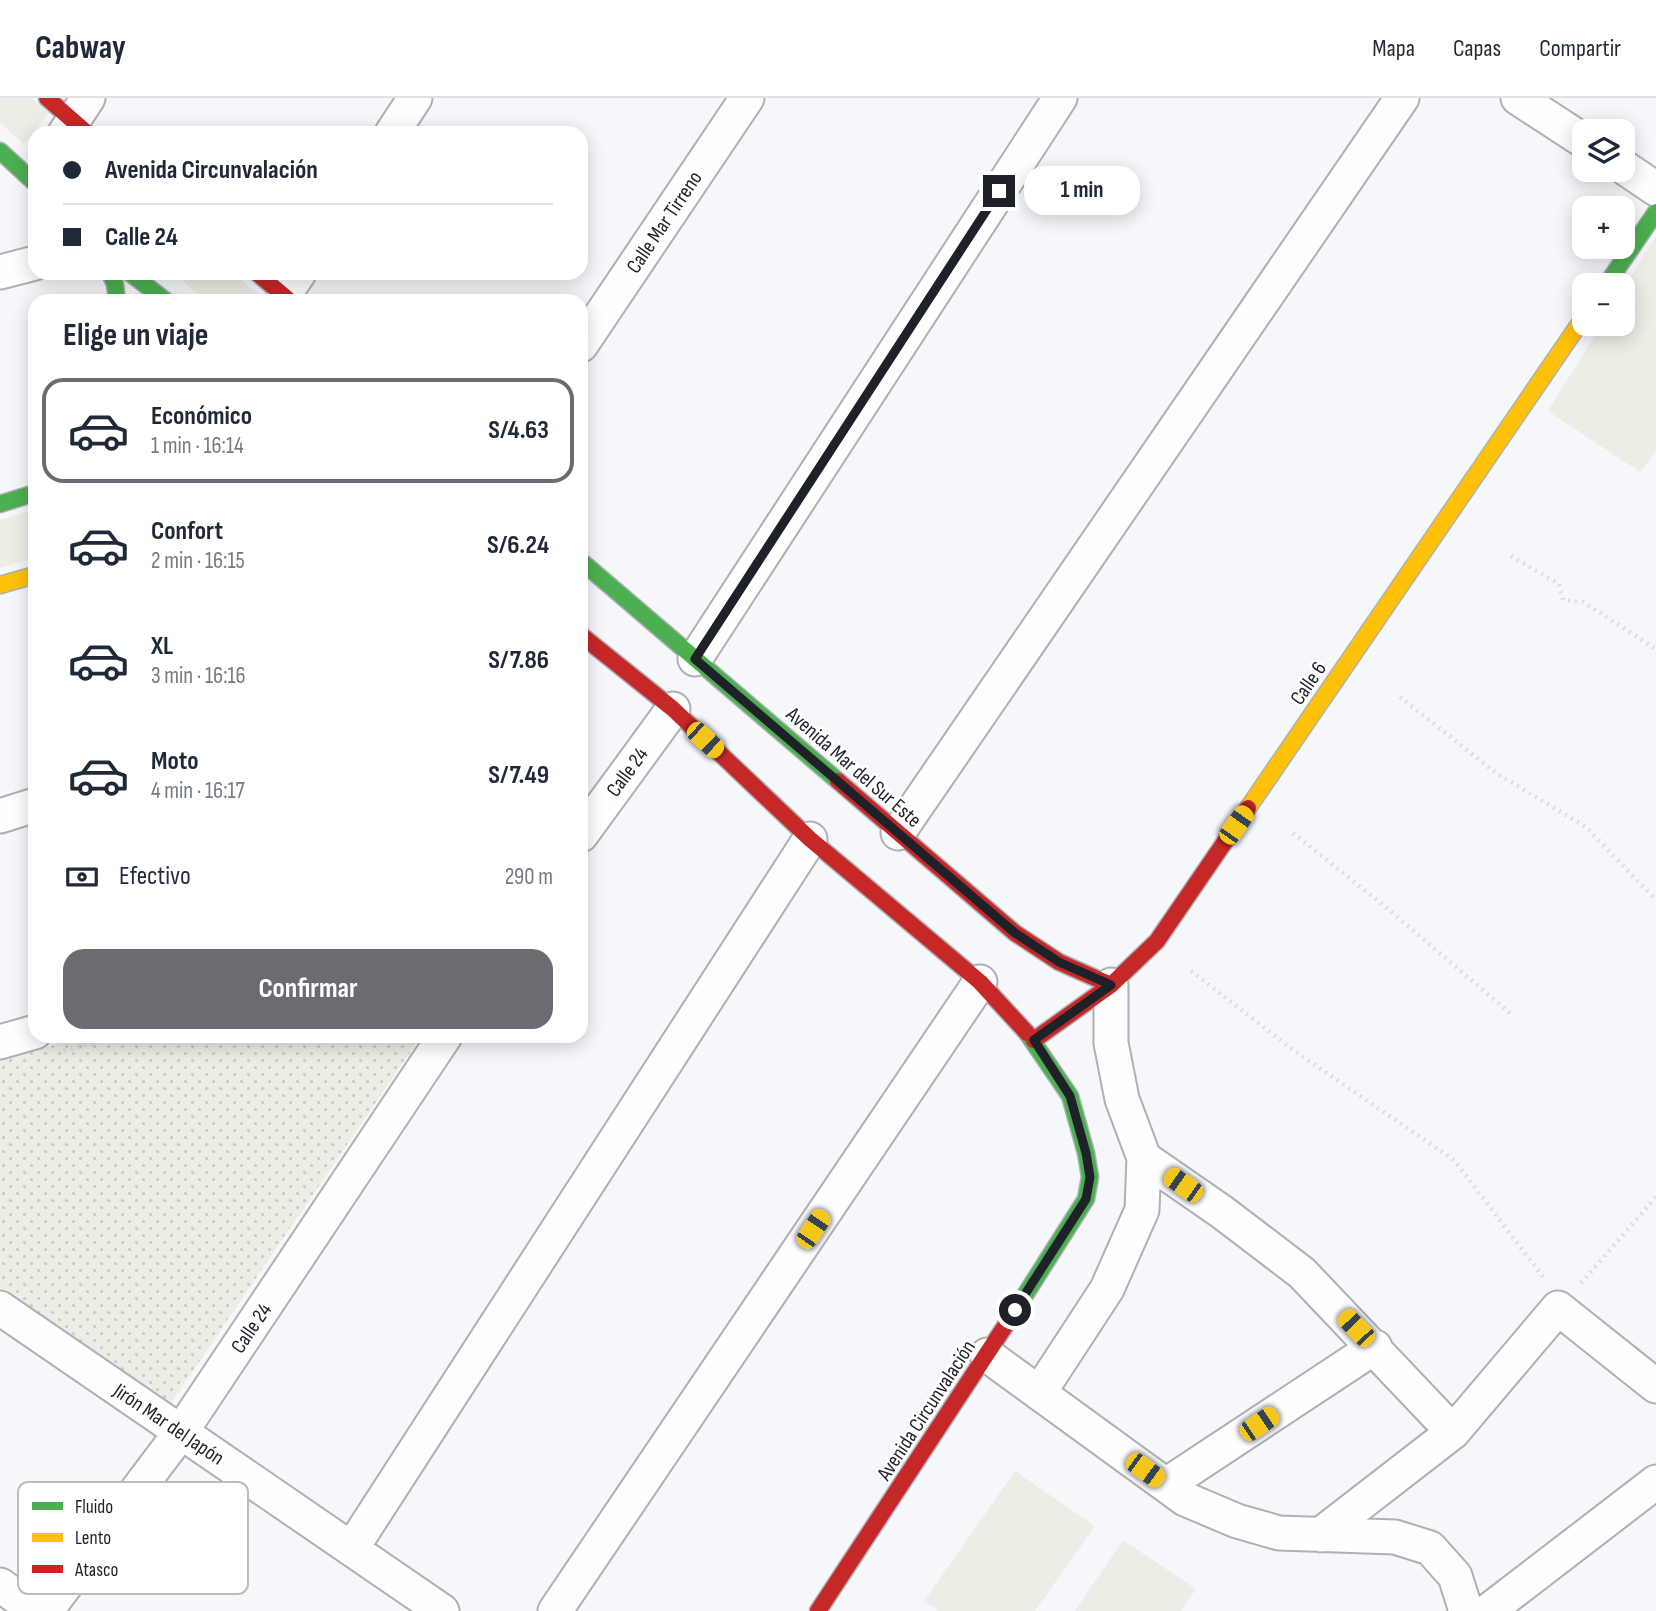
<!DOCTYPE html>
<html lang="es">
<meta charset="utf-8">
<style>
:root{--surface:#fff;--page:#f2f2f3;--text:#1f2937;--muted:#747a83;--line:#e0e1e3;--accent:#6a6c72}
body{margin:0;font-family:"Sofia Sans Condensed",sans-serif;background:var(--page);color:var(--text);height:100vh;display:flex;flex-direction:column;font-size:26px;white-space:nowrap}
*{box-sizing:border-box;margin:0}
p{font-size:23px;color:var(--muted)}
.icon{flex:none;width:38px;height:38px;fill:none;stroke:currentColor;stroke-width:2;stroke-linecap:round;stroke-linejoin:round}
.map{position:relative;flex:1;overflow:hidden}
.side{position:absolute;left:28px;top:196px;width:560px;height:749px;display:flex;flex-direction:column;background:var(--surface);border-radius:21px;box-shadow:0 4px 18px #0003}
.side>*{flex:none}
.hud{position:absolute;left:28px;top:28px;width:560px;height:154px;border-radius:21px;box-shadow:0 4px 18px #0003;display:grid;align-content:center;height:154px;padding:0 35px;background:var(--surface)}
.controls{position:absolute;left:1572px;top:21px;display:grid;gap:14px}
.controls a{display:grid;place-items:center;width:63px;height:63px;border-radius:14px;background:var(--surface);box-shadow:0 4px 18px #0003;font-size:35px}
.end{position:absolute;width:32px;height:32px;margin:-16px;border:9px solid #1f2128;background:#fff;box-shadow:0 0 0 4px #fff}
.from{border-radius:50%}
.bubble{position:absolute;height:49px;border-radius:21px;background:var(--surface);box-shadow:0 4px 18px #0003;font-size:23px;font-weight:700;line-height:49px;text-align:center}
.car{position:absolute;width:21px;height:42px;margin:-21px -10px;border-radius:9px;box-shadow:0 0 5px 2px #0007;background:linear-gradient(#f5c518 24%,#345 0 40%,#f5c518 0 76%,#345 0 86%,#f5c518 0)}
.hud b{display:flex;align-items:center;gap:24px;height:66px;font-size:26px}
.hud b+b{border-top:2px solid var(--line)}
.hud i{width:18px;height:18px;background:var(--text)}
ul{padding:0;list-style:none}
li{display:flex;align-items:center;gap:21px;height:105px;margin:0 14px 10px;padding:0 21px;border:4px solid transparent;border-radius:21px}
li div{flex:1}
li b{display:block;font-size:26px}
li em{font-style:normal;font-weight:700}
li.selected{border-color:var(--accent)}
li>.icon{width:63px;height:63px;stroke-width:1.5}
h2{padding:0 35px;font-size:32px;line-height:84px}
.pay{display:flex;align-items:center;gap:18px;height:77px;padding:0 35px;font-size:26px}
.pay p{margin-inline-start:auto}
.primary-button{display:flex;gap:14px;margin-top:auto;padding:14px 35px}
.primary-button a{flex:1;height:80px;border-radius:21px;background:var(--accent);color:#fff;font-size:28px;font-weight:700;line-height:80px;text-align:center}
header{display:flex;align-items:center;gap:42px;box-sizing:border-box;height:98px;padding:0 35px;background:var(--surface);border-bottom:2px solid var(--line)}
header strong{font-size:33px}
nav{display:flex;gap:38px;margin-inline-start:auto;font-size:24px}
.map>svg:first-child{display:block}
</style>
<header>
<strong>Cabway</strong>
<nav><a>Mapa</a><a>Capas</a><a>Compartir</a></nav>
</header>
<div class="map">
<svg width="1656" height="1513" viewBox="0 0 1656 1513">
<defs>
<pattern id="park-dots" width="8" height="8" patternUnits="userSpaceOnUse" patternTransform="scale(1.75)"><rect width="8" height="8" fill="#eaeee4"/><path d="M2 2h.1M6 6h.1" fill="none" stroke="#c8ccc4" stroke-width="1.8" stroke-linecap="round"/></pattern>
</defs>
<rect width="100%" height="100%" fill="#f6f7fb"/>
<path fill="#eaeee4" d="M0,0H31L49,15L24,46L0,25Z
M1656,138V353L1640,374L1548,313L1602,226H1622V193Z
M174,175H233L266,203H205Z
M35,412V460L0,470V422Z
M1015,1373L1095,1428L1035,1513H939L924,1503Z
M1123,1442L1196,1491L1181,1513H1075Z"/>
<path fill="url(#park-dots)" d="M86,938H421L165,1314L0,1199V962Z"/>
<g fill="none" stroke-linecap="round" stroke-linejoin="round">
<g stroke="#aeb0b5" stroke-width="37">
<path id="street" d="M1518,0L1584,43
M65,35L88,0
M392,35L415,0
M1622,68L1656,91
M0,174L35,165
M284,197L299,175
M581,247L747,0
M695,561L1060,0
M0,718L35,707
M898,735L1402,0
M581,737L673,611
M0,944L35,934
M1144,1060L1222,1114L1302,1175L1453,1334
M0,1210L442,1513
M987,1257L1185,1401L1237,1423L1279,1435L1395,1439L1430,1450L1455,1478L1466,1513
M1039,1295L1107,1191L1142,1112L1144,1060L1122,1001L1111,945V887
M1166,1387L1375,1249
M1320,1437L1453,1334L1558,1210L1656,1288
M352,1450L810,741
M0,1487L36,1513
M46,1513L181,1334L445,938
M555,1513L980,884
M1488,1513L1656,1384"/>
</g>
<g stroke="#aeb0b5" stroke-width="19">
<path id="fast" d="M0,53L35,85
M110,175L115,186L117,203
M130,175L166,203
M1606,187L1656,114
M0,406L35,395
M581,463L838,683
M1013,1216L1086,1101L1090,1079L1086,1055L1070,998L1027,935"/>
</g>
<g stroke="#aeb0b5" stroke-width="19">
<path id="slow" d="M0,487L35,477
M1248,710L1584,219"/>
</g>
<g stroke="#aeb0b5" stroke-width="19">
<path id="jam" d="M47,0L87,35
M257,175L290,203
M581,537L673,611L810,741L980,884L1027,935
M838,683L1015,835L1059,864L1111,887
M1034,942L1111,887L1157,843L1248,710
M818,1513L1013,1216"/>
</g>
<path stroke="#dcddde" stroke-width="4.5" stroke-dasharray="2 5" stroke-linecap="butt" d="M1511,458L1559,486L1563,502L1583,504L1656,551
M1400,599L1496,675L1586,729L1656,802
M1293,735L1388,811L1511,916
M1191,873L1293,952L1454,1062L1544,1180
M64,953L117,938
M1581,1185L1656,1099"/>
<use href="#street" stroke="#fefefe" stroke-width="33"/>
<use href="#fast" stroke="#4caf50" stroke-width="16"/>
<use href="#slow" stroke="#ffc107" stroke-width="16"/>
<use href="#jam" stroke="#c62828" stroke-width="16"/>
</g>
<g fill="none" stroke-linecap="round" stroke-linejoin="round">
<path stroke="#1f2128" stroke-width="9" d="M999,93L695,561L1015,835L1059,864L1111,887L1034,942L1070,998L1086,1055L1090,1079L1086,1101L1015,1212"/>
</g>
<g text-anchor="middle" stroke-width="5" stroke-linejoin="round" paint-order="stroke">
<g font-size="21" fill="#1f2128" stroke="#fff">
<text transform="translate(664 124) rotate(-56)" y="7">Calle Mar Tirreno</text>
<text transform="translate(1308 585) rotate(-56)" y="7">Calle 6</text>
<text transform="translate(854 669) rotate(41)" y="7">Avenida Mar del Sur Este</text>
<text transform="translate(627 674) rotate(-54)" y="7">Calle 24</text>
<text transform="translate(251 1230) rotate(-56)" y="7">Calle 24</text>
<text transform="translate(926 1312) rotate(-57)" y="7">Avenida Circunvalación</text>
<text transform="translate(169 1326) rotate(34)" y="7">Jirón Mar del Japón</text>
</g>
</g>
<rect x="18" y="1384" width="230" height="112" rx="10" fill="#fff" stroke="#bcbcbe" stroke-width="2"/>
<rect x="32" y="1404" width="31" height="8" fill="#4caf50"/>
<rect x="32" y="1435" width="31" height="9" fill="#ffc107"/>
<rect x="32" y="1467" width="31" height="8" fill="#c62828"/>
<g font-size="19" fill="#1f2128">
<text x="75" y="1415">Fluido</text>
<text x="75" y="1446">Lento</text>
<text x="75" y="1478">Atasco</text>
</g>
</svg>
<div class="controls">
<a><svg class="icon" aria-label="layers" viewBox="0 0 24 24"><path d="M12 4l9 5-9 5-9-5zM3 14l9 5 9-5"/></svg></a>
<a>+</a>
<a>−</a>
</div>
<i class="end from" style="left:1015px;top:1212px"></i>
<i class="end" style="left:999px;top:93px"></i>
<div class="bubble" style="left:1024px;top:68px;width:116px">1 min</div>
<i class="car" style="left:705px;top:642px;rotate:133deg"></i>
<i class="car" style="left:1236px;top:727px;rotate:35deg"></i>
<i class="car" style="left:1183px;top:1087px;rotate:305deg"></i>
<i class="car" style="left:813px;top:1131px;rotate:34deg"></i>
<i class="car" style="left:1356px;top:1230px;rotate:316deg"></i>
<i class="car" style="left:1259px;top:1326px;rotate:56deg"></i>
<i class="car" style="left:1145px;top:1372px;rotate:126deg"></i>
<div class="hud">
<b><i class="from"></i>Avenida Circunvalación</b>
<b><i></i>Calle 24</b>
</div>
<section class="side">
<h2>Elige un viaje</h2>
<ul>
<li class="selected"><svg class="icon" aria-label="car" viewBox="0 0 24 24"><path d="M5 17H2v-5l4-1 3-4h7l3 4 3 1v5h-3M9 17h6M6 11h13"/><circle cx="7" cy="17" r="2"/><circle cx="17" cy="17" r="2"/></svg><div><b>Económico</b><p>1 min · 16:14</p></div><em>S/4.63</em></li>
<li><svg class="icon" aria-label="car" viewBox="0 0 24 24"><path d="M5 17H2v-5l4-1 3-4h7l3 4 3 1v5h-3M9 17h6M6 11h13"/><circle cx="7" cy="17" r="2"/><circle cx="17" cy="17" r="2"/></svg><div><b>Confort</b><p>2 min · 16:15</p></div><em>S/6.24</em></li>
<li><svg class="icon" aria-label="car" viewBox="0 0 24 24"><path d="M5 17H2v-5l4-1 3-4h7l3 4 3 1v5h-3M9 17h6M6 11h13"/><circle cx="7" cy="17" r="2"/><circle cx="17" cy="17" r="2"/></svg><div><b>XL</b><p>3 min · 16:16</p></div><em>S/7.86</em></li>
<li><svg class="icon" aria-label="car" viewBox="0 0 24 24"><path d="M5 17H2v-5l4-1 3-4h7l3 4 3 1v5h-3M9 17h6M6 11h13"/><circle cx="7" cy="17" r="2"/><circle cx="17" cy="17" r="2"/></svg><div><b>Moto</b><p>4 min · 16:17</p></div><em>S/7.49</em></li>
</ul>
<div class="pay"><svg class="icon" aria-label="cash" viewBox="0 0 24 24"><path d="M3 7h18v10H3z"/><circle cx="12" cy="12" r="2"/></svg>Efectivo<p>290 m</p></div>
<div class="primary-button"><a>Confirmar</a></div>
</section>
</div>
